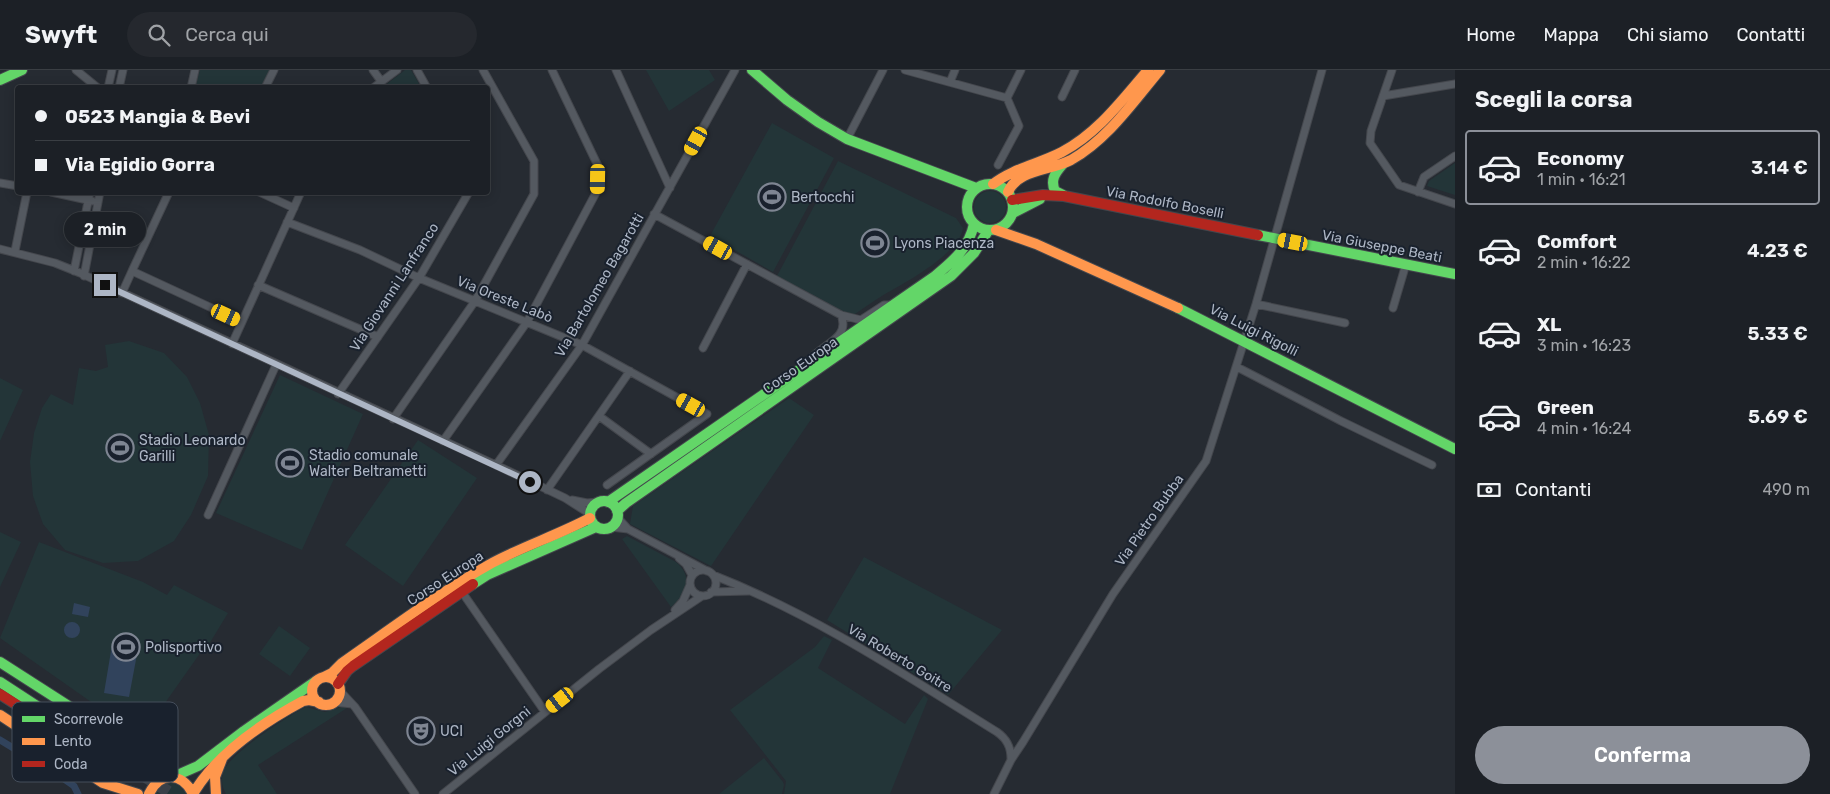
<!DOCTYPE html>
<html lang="it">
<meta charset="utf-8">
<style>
:root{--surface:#1c2026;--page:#25282e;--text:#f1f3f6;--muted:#a0a3a7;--line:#3a3e43;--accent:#8c9099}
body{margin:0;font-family:Rubik,sans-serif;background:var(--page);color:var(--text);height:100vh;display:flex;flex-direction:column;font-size:19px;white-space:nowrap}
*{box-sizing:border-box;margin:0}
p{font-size:16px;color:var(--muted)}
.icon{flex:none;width:28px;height:28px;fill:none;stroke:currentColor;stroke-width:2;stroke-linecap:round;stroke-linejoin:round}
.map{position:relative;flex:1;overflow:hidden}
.panel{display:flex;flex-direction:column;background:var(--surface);width:375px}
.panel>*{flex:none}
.banner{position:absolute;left:15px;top:15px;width:475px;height:110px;border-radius:5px;box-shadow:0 2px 12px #0003,0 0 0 1px var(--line);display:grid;align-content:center;height:110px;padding:0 20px;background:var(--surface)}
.end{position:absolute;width:22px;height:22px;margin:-11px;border:6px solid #adb6c5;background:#111;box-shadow:0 0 0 2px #111}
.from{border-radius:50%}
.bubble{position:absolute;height:35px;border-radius:18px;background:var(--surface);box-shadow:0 2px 12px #0003,0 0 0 1px var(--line);font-size:16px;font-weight:600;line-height:35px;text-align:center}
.car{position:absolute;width:15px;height:30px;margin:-15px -8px;border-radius:6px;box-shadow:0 0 4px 1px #0007;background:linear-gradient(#f5c518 24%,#345 0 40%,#f5c518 0 76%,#345 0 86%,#f5c518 0)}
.banner b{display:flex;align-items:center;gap:18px;height:48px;font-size:19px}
.banner b+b{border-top:1px solid var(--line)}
.banner i{width:12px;height:12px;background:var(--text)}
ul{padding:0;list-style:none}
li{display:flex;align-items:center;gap:15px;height:75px;margin:0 10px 8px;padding:0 10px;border:2px solid transparent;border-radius:5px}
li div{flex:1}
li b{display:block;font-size:19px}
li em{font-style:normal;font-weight:600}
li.active{border-color:var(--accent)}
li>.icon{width:45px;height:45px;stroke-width:1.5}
h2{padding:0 20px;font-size:22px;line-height:60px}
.pay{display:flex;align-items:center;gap:12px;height:55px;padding:0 20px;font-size:19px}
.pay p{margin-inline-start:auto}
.action{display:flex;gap:10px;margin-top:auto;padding:10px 20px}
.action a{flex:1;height:58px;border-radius:30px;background:var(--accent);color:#fff;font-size:20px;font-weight:600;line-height:58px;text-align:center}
header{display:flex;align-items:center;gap:30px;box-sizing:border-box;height:70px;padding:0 25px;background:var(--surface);border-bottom:1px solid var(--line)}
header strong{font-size:24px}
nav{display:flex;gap:28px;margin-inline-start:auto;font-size:18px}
.search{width:350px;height:45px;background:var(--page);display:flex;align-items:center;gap:12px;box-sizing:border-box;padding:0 18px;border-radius:28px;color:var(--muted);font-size:19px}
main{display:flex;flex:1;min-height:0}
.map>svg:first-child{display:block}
</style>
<header>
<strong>Swyft</strong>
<div class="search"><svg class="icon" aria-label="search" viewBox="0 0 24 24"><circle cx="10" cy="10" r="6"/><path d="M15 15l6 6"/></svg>Cerca qui</div>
<nav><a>Home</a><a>Mappa</a><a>Chi siamo</a><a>Contatti</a></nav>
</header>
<main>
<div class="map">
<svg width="1455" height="724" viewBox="0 0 1455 724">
<rect width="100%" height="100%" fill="#262b32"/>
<path fill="#233538" d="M200,0H270L261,17H195Z
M405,0H411L421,17H383Z
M646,0H709L715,10L669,41Z
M772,53L834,88L773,202L710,166Z
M838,91L956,148L963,158C960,183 905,213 885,224C873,231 863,239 852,246L777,206Z
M1455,93V125L1427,116L1429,111Z
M974 137a16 16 0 1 1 32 0a16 16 0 1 1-32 0Z
M129,271L164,283L187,307L200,333L209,365L208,406L191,445L174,471L138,491L103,493L65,480L43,454L33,426L30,392L34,363L42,338L51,324L73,335L79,298L96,301L108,297L105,275Z
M280,305L363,344L302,480L216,443Z
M0,308L23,320L0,371Z
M789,328L814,345L711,496L630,454L633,436Z
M418,370L477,408L403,516L345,475Z
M0,462L21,472L0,517Z
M627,466L676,492C694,507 686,524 671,537L622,469Z
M39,472L143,512L167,525L174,515L228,543L208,576L203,573L198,580L201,582L141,667L0,568Z
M864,487L1002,560L948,625L827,550Z
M279,556L310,578L290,606L259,584Z
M824,566L832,570L818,598L905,654L924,625L928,629L890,724H784L786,711L730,640L815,577Z
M306,637L325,642L342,637L347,638L258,695L277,724H226C222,717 221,710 223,702C230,683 288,646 306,637Z
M764,688L783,712L784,715L782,724H719Z
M170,712L180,716L186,724H154C157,718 163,714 170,712Z"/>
<path fill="#31435c" d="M74,533L90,537L88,547L72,544Z
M64 560a8 8 0 1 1 16 0a8 8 0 1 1-16 0Z
M112,575L138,579L129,627L104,623Z"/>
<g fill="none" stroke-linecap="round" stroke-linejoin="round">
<path stroke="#31435c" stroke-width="7" d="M0,670L64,709L74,716L78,724"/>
<path stroke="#3a4048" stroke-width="12" stroke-dasharray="12 6" stroke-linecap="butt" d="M98,676L172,724"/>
<g stroke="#44474d" stroke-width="9">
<path id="street" d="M76,0L98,18
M373,0L381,11
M417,0L427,18
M616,0L670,118
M905,0L1007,28
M1392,0L1371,61L1370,73L1399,115L1455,134
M950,12L955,0
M108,18L112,0
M119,18L123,0
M191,18L195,0
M265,18L274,0
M373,18L397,0
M1383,26L1455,14
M1062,27L1075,0
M847,69L883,0
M998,95L1019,56L1007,28L1021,0
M0,113L18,116
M51,122L92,131
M259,122L294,138
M1418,122L1424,107L1455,86
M654,144L841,245L861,250L884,235H893
M287,152L360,180L419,208L582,275L707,344L607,415
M0,179L55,193L80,203L496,395L565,428L590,444
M15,181L27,122
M74,201L90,122
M132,201L169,122
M84,206L100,122
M258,215L378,267
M122,223L132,201L242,252
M1256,234L1345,253
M1393,238L1406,194
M232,274L301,122
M703,278L747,194
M809,291C821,274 851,269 841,245
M1237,297L1341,351L1432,395
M338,324L419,208L469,122
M599,346L651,384
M393,349L475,231L534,124V91L483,0
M443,371L527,252L598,119L599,98L552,0
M496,395L582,275L735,0
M547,420L630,301
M572,430L587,433L598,432
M208,445L276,295
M611,457L628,459L618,448
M628,459L707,501
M679,488L686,494L692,505
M690 513a13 13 0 1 1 26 0a13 13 0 1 1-26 0Z
M713,505C815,545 905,605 997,662C1007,669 1011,677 1011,689
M462,522L545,642
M711,522L749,521
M675,540L683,531L690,515
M340,621L355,637L415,724
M334,632L352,634
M443,724L599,599L651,560L702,526
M994,724L1011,690L1023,672L1113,524L1206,391L1256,234L1322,0"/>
</g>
<g stroke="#44474d" stroke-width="12">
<path id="fast" d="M752,0L787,30L818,52L847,69L976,118
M0,10L22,0
M1063,94C1055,103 1050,110 1055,121L1063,125
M967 137a23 23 0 1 1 46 0a23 23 0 1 1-46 0Z
M1013,143L1040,129
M1258,165L1455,204
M1178,238L1455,379
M590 445a14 14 0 1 1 28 0a14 14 0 1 1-28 0Z
M608,432L935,206C953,191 969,178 974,154
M617,441L626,433L951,206L974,183L988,161
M473,514L487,505L596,457
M0,592L109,662L140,693L164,707
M0,612L98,676
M173,707L198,696L244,661L316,611"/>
</g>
<g stroke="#44474d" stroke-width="12">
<path id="slow" d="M993,114C1014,98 1039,94 1062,82C1098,63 1122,30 1148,0
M1008,122C1018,99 1050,101 1071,90C1108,69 1133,32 1160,0
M996,160L1036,174L1178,238
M324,607L332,603L342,593C391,559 440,522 492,493C524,476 558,465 590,448
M312 621a14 14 0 1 1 28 0a14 14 0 1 1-28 0Z
M0,645L103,713L138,724
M149,724C160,701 182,702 193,724
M193,724C217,683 262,653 303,631L309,630L319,632
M216,724L215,707L222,689"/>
</g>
<g stroke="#44474d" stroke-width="12">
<path id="jam" d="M1012,130L1043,125L1064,126L1258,165
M338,614L347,601L353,596L473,514
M0,624L92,683"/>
</g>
<use href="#street" stroke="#545960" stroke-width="7"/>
<use href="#fast" stroke="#63d668" stroke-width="10"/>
<use href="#slow" stroke="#ff974d" stroke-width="10"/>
<use href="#jam" stroke="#b3261e" stroke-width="10"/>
</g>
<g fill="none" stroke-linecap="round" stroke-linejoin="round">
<path stroke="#adb6c5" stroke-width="6" d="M105,215L530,412"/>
</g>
<defs>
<g id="stadium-ring" transform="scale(1.4375)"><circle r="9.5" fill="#19212d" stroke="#7e8592" stroke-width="1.5"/><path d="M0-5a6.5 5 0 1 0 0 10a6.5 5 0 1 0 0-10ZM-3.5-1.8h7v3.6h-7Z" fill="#7e8592"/></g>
<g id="theatre-ring" transform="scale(1.4375)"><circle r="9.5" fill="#19212d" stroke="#7e8592" stroke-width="1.5"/><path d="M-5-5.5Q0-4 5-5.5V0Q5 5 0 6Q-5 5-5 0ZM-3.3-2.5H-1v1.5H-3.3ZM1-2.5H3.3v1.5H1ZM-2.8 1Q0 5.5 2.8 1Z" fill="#7e8592"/></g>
</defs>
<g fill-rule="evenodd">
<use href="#stadium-ring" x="772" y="127"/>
<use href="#stadium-ring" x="875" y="173"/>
<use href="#stadium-ring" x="120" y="378"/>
<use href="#stadium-ring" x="290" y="393"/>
<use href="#stadium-ring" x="126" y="577"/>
<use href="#theatre-ring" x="421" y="661"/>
</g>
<g text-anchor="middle" stroke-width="4" stroke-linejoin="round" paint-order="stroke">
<g font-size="14" fill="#adb6c5" stroke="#19212d" text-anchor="start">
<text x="791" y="132">Bertocchi</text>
<text x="894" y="178">Lyons Piacenza</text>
<text x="139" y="375">Stadio Leonardo<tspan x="139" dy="16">Garilli</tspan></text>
<text x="309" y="390">Stadio comunale<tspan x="309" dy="16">Walter Beltrametti</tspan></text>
<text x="145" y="582">Polisportivo</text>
<text x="440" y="666">UCI</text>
</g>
<g font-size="14" fill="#adb6c5" stroke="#19212d">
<text transform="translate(1165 132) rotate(11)" y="5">Via Rodolfo Boselli</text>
<text transform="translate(1382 176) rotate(11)" y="5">Via Giuseppe Beati</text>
<text transform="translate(599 215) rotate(-60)" y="5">Via Bartolomeo Bagarotti</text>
<text transform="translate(394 217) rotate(-57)" y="5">Via Giovanni Lanfranco</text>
<text transform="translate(505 229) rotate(22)" y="5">Via Oreste Labò</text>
<text transform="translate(1254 260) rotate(27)" y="5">Via Luigi Rigolli</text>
<text transform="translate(800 295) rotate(-35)" y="5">Corso Europa</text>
<text transform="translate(1149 450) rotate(-55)" y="5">Via Pietro Bubba</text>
<text transform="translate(445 508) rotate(-33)" y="5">Corso Europa</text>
<text transform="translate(900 588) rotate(31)" y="5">Via Roberto Goitre</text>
<text transform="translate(489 671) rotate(-39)" y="5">Via Luigi Gorgni</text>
</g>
</g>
<rect x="12" y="632" width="166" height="80" rx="8" fill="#19212d" stroke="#454e5b" stroke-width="1"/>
<rect x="22" y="646" width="23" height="6" fill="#63d668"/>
<rect x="22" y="668" width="23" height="7" fill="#ff974d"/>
<rect x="22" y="691" width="23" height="6" fill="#b3261e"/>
<g font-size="14" fill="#adb6c5">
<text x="54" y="654">Scorrevole</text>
<text x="54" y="676">Lento</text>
<text x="54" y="699">Coda</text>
</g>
</svg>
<i class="end from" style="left:530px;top:412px"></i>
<i class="end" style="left:105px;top:215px"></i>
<div class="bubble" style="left:64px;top:142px;width:82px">2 min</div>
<i class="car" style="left:696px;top:71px;rotate:209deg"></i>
<i class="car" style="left:598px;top:109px;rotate:181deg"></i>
<i class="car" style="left:1293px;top:172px;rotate:281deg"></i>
<i class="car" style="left:718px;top:178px;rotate:299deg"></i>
<i class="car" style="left:226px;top:245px;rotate:115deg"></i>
<i class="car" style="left:691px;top:335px;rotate:299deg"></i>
<i class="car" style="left:560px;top:630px;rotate:232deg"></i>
<div class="banner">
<b><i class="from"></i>0523 Mangia &amp; Bevi</b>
<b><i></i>Via Egidio Gorra</b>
</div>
</div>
<section class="panel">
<h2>Scegli la corsa</h2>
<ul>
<li class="active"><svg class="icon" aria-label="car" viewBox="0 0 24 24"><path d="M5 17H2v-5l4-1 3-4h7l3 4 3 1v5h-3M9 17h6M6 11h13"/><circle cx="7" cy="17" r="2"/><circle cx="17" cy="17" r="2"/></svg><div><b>Economy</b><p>1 min · 16:21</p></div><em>3.14 €</em></li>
<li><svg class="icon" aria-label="car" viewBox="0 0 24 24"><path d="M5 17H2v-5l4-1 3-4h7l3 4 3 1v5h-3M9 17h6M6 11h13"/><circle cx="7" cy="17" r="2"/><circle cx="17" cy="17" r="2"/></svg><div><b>Comfort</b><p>2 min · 16:22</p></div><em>4.23 €</em></li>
<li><svg class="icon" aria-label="car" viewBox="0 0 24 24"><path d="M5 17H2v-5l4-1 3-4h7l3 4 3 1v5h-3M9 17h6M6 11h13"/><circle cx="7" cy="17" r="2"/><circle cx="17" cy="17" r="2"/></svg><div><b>XL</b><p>3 min · 16:23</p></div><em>5.33 €</em></li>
<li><svg class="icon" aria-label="car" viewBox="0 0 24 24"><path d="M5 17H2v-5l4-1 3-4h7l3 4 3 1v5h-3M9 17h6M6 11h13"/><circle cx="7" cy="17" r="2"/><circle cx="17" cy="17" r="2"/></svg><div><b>Green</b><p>4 min · 16:24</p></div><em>5.69 €</em></li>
</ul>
<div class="pay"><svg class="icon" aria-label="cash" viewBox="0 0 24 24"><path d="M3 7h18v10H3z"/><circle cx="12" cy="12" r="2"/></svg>Contanti<p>490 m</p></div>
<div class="action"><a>Conferma</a></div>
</section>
</main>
